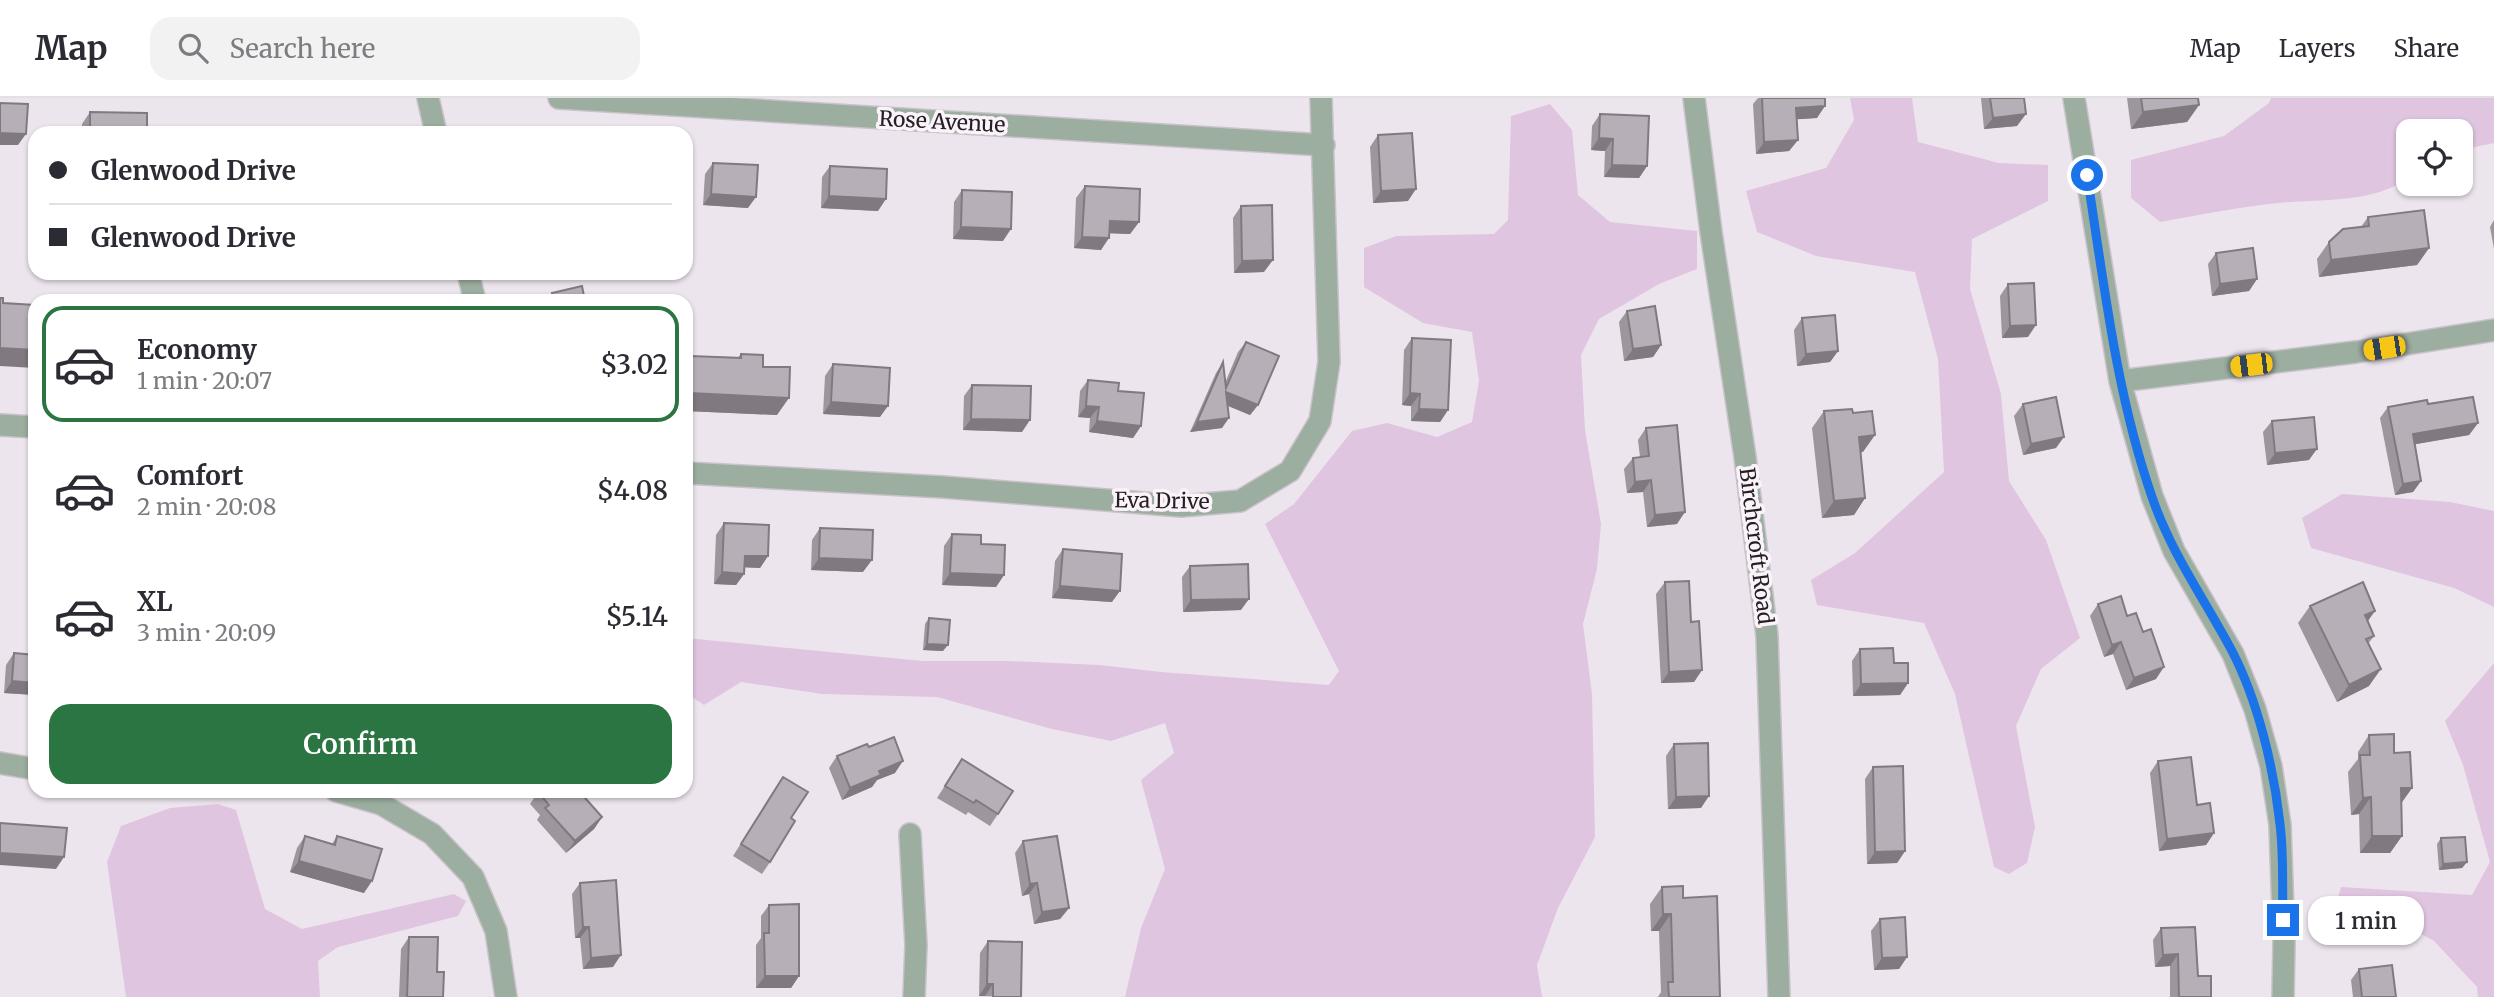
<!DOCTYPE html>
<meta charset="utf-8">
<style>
:root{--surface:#fff;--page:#f2f2f3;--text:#2b2b33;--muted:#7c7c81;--line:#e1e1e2;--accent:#2b7542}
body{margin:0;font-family:Merriweather,serif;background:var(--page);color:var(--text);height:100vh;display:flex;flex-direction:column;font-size:26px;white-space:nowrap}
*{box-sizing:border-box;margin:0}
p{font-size:23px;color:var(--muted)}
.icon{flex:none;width:38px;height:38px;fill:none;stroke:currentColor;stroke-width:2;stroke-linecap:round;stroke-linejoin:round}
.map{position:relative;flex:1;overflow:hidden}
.drawer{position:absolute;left:28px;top:196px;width:665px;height:504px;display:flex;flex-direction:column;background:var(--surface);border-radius:21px;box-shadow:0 2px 5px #0004}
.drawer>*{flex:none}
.guide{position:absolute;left:28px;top:28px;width:665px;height:154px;border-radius:21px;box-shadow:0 2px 5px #0004;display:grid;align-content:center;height:154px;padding:0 21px;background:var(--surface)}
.tools{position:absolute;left:2396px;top:21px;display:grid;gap:14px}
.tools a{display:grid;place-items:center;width:77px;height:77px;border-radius:14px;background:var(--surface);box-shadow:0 2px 5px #0004;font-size:35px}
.end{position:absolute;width:32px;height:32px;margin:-16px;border:9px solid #1a73e8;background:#fff;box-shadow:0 0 0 4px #fff}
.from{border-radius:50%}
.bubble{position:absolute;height:49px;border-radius:21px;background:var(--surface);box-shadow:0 2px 5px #0004;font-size:23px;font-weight:600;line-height:49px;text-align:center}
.car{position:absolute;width:21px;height:42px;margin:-21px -10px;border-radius:9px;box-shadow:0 0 5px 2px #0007;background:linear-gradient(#f5c518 24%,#345 0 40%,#f5c518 0 76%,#345 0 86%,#f5c518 0)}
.guide b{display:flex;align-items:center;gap:24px;height:66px;font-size:26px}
.guide b+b{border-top:2px solid var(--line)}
.guide i{width:18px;height:18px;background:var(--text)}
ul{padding:12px 0 0;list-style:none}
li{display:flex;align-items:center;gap:21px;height:116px;margin:0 14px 10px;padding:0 7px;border:4px solid transparent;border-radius:21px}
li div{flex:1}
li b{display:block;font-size:26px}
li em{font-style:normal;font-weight:600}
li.selected{border-color:var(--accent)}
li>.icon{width:63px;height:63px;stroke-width:1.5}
.action{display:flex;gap:14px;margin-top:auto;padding:14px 21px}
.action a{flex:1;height:80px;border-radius:21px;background:var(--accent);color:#fff;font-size:28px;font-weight:600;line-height:80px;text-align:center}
header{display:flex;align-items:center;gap:42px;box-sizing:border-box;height:98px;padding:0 35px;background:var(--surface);border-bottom:2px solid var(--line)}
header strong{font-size:33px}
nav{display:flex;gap:38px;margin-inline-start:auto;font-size:24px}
.search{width:490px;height:63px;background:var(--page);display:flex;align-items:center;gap:18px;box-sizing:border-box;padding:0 24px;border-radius:21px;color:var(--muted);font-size:26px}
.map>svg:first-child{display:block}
</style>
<header>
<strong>Map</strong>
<div class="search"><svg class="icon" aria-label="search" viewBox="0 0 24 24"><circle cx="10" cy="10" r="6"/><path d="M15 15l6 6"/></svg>Search here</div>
<nav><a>Map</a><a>Layers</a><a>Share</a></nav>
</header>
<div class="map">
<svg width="2494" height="899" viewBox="0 0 2494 899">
<rect width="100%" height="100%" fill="#ede5ed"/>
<path fill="#e0c5e0" d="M1850,0H1912L1918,44L1999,65L2048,67V103L1972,141L1970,191L2001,296L2009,383L2046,442L2080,540L2041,571L2016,628L2035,729L2027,765L2009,776L1994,769L1955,596L1924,525L1817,507L1811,482L1855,455L1944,374L1938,261L1915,174L1816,158L1757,134L1746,93L1826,70L1854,22Z
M2271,0H2494V45L2461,52L2460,33H2408V80C2372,106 2319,101 2278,105C2238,109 2199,117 2160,124L2131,100V62L2224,38L2269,5Z
M1550,6L1572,32L1578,97L1610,124L1697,133V171L1659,186L1599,221L1581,257L1585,332L1601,426L1597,471L1583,526L1592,596L1595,739L1558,810L1537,867L1542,899H1125L1141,830L1165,771L1141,682L1174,655L1165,625L1111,643L1052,631L937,599L822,596L741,584L704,607L686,595V540L923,563H1009L1100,567L1161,574L1329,587L1339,573L1265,426L1294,406L1352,333L1387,325L1437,339L1472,324L1479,283L1472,234L1423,225L1364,189V150L1396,138L1494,136L1508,122L1511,18Z
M2342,396L2450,404L2494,413V509L2454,490L2311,450L2302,420Z
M2494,565V899H2478L2477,889L2434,843L2401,825L2335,810L2341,789L2472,797L2490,764L2463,667L2445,623Z
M218,706L236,712L265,811L302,831L454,796L466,803L458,818L338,849L318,863L320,899H126L107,764L121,728L170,710Z"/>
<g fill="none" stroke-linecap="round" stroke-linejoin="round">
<g stroke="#c9c2c9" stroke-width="24">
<path id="street" d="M428,0L436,35
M559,0L1324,47
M1694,0L1711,134L1745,359L1767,538L1779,899
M2074,0L2120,283L2152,398L2174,453L2233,556L2255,611L2271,668L2280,727L2284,845L2283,899
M468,175L475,203
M2120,283L2356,254L2494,232
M0,327L35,329
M686,375L943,389L1181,408L1240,403L1290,373L1320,323L1329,264L1321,0
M0,665L35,671
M336,693L381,706L432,736L473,779L496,833L506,899
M910,736L916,847L914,899"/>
</g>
<use href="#street" stroke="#9bae9f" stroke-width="21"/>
</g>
<path fill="#9d969d" d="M1758,0H1825L1817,20L1796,21L1798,42L1789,53L1756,56L1753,6Z
M1981,0H2024L2017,28L1984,31Z
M2127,0H2198L2199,7L2187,24L2131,31Z
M90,14L147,35H82V26Z
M1600,16L1647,68L1639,80L1604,79L1605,53L1591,52L1592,28Z
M1378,37L1408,103L1373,105L1370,49Z
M713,65L748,110L703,107L705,76Z
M830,68L878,113L821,110L822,79Z
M1085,88L1139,124L1130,136L1109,135L1101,152L1074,150L1076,100Z
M962,92L1003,143L953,141L954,104Z
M1241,108L1264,174L1234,175L1233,120Z
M2368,119L2429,150L2417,167L2319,179L2317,161L2329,144L2361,129Z
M2494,122V151L2490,129Z
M2216,155L2257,181L2249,193L2212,198L2208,166Z
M2008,186L2028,239L2002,240L2000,198Z
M552,195L585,203H547Z
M1627,213L1661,247L1653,259L1624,263L1619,224Z
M1802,220L1838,253L1830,264L1797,268L1794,232Z
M1412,240L1448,312L1440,324L1411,323V308L1402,307L1404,252Z
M1246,244L1258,307L1250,317L1228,308L1222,330L1190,334L1216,275L1223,264L1225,285L1238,254Z
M741,256L777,317L686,313V265L691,258L738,259Z
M833,266L880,319L823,316L825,278Z
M1088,282L1118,293L1141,328L1133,340L1089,334L1090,320L1078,319L1080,293Z
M972,287L1022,334L963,332L964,298Z
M2023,306L2056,350L2023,357L2014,318Z
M2428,306L2478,325L2469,337L2415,346L2421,383L2413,394L2395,397L2380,320L2388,309Z
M1824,313L1853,315L1863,354H1861L1865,400L1854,417L1822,420L1812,330Z
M2272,323L2309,362L2267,367L2263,334Z
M1646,330L1677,426L1647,429L1643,394L1627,395L1624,371L1633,360L1640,359L1638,342Z
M724,425L768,458L760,470L744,469V476L736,487L714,486L716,437Z
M820,430L863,474L811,472L812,442Z
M952,436L981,446L1004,477L996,489L942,487L944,448Z
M1063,451L1112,504L1052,500L1055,463Z
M1190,468L1241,512L1183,514L1182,479Z
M1665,484L1691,524L1702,572L1694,584L1661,585L1656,496Z
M2098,506L2127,518L2156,581L2126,592L2113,556L2104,559L2090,518Z
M2310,508L2368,523L2374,538L2368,546L2369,588L2337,604L2298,525Z
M929,520L943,553L923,552L925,526Z
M1860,551L1894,565L1908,585L1900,597L1853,598L1852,563Z
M14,555L35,557V597L4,595L6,567Z
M2369,637L2394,655L2412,690L2401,705L2402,738L2390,755H2360L2359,716L2351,717L2348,674L2358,661V654Z
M1674,646L1701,710L1668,711L1666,658Z
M869,649L895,675L877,682L872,689L842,702L829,670L837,658Z
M962,661L998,716L990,728L968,714L966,717L937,700Z
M2158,663L2197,707L2214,735L2206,747L2159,753L2150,675Z
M1873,669L1905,753L1897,765L1867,766L1865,681Z
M783,679L791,720L770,764L762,776L733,758Z
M538,694L602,719L594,731L566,755L537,722L540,717L530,706Z
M305,738L332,746L337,738L364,795L290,774L297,750Z
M2441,740L2467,764L2462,770L2439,772L2437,746Z
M1023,743L1069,810L1060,821L1034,826L1029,796L1022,798L1015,755Z
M580,785L613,869L583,871L580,840H575L572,796Z
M1662,789L1683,800L1720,899H1658L1661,894L1659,833H1651L1650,806Z
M769,807L799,878L791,890H756V847L761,840V818Z
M1880,821L1907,859L1899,871L1874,872L1871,833Z
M2161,830L2198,878L2211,899H2170V868L2155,869L2153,842Z
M409,839L443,899H399L401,851Z
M988,843L1021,899L979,898L980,855Z
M2359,871L2396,899H2353L2351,882Z"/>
<path fill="#807a80" d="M2199,7L2187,24L2131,31L2143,14Z
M1825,8L1817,20L1787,22L1796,10Z
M2026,16L2017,28L1984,31L1993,20Z
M0,35L26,36L18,47H0Z
M1599,40L1613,41L1605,53L1591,52Z
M1798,42L1789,53L1756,56L1764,44Z
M1612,67L1647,68L1639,80L1604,79Z
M1416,91L1408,103L1373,105L1381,93Z
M711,96L756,99L748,110L703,107Z
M829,98L886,101L878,113L821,110Z
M1110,123L1139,124L1130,136L1102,135Z
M961,129L1011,131L1003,143L953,141Z
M1082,139L1109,140L1101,152L1074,150Z
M2429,150L2417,167L2319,179L2331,162Z
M1273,162L1264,174L1234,175L1242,163Z
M2257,181L2249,193L2212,198L2220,186Z
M2036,227L2028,239L2002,240L2010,228Z
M1661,247L1653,259L1624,263L1633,251Z
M0,250L35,252V270L0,268Z
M1838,253L1830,264L1797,268L1806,256Z
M1226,294L1258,307L1250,317L1219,304Z
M690,295L789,300L777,317L686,313V301Z
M1410,295L1420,296L1411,308L1402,307Z
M831,304L888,308L880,319L823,316Z
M1086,308L1099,309L1090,320L1078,319Z
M1419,311L1448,312L1440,324L1411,323Z
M1229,320L1222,330L1190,334L1197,324Z
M971,321L1030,322L1022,334L963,332Z
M1097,323L1141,328L1133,340L1089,334Z
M2478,325L2469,337L2405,348L2413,336Z
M1875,337L1863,354L1847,356L1859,339Z
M2064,339L2056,350L2023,357L2031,346Z
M2317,351L2309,362L2267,367L2275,355Z
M1651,382L1643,394L1627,395L1635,384Z
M2421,383L2413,394L2395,397L2403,386Z
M1865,400L1854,417L1822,420L1834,403Z
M1685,414L1677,426L1647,429L1655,417Z
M745,458H768L760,470L737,469Z
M819,460L872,462L863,474L811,472Z
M722,474L744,476L736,487L714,486Z
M950,475L1004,477L996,489L942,487Z
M1060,488L1120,493L1112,504L1052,500Z
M1249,501L1241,512L1183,514L1191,502Z
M2375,513L2363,530L2365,517Z
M2121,544L2113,556L2104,559L2112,547Z
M927,546L948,547L943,553L923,552Z
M2164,569L2156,581L2126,592L2134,580Z
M2381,571L2369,588L2337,604L2349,587Z
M1702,572L1694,584L1661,585L1669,574Z
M12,583L35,585V597L4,595Z
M1908,585L1900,597L1853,598L1861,586Z
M903,663L895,675L877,682L872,689L842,702L850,690L879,673Z
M2401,690H2412L2400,707Z
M1709,698L1701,710L1668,711L1676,699Z
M2371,699L2359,716L2351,717L2363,700Z
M602,719L594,731L566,755L575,743Z
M2214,735L2206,747L2159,753L2167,741Z
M2372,738H2402L2390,755H2360Z
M1905,753L1897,765L1867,766L1875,754Z
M0,755L64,759L56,771L0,767Z
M299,763L372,783L364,795L290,774Z
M2467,764L2462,770L2439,772L2443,766Z
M1037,785L1029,796L1022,798L1030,786Z
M1069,810L1060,821L1034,826L1042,814Z
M1663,816H1671L1659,833H1651Z
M583,829H589L580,840H575Z
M2178,856L2170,868L2155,869L2163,857Z
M621,857L613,869L583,871L591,860Z
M1907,859L1899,871L1874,872L1882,860Z
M765,878H799L791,890H756Z
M987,886H993L985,898H979Z"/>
<path fill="#b7afb7" stroke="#807a80" stroke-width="2" d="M1762,0H1825V8L1796,10L1798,42L1764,44Z
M1990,0H2024L2026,16L1993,20Z
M2141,0H2198L2199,7L2143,14Z
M0,5L28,6L26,36L0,35Z
M90,14L147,15V35H90Z
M1600,16L1649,18L1647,68L1612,67L1613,41L1599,40Z
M211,29L265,31V35H210Z
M1412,35L1416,91L1381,93L1378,37Z
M713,65L758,67L756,99L711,96Z
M830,68L887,71L886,101L829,98Z
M1085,88L1140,91L1139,124L1110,123L1109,140L1082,139Z
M962,92L1012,94L1011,131L961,129Z
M1272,107L1273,162L1242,163L1241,108Z
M2424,112L2429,150L2331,162L2329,144L2343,131L2369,128L2368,119Z
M2253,150L2257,181L2220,186L2216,155Z
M2034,185L2036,227L2010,228L2008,186Z
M582,188L585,203H554L552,195Z
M0,200H3V205L35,207V252L0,250Z
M1655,208L1661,247L1633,251L1627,213Z
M1835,217L1838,253L1806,256L1802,220Z
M1412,240L1451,242L1448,312L1419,311L1420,296L1410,295Z
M1246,244L1279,258L1258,307L1226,294L1229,320L1197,324L1223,264L1226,290Z
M741,256L763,257V269H790L789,300L690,295L691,258L741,260Z
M833,266L890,270L888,308L831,304Z
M1088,282L1119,285L1118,293L1144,295L1141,328L1097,323L1099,309L1086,308Z
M972,287L1031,288L1030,322L971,321Z
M2056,299L2064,339L2031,346L2023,306Z
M2473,299L2478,325L2413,336L2421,383L2403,386L2388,309L2427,302L2428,306Z
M1852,311L1853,315L1872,313L1875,337L1859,339L1865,400L1834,403L1824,313Z
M2314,319L2317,351L2275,355L2272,323Z
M1677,327L1685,414L1655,417L1651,382L1635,384L1633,360L1649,358L1646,330Z
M724,425L769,427L768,458H745L744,476L722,474Z
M820,430L873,432L872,462L819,460Z
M952,436L981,437V446L1005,447L1004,477L950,475Z
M1063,451L1122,456L1120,493L1060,488Z
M1248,466L1249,501L1191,502L1190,468Z
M1689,483L1691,524L1699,523L1702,572L1669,574L1665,484Z
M2363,484L2375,513L2365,517L2374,538L2366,541L2381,571L2349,587L2310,508Z
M2121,498L2127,518L2136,515L2143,534L2151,531L2164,569L2134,580L2121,544L2112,547L2098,506Z
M929,520L950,522L948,547L927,546Z
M1893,550L1894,565H1908V585L1861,586L1860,551Z
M14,555L35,557V585L12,583Z
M2394,636V655L2410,654L2412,690H2401L2402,738H2372L2371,699L2363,700L2360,657H2370L2369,637Z
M894,639L903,663L879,673L881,677L850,690L837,658L867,646L869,649Z
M1708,645L1709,698L1676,699L1674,646Z
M2191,659L2197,707L2210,705L2214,735L2167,741L2158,663Z
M962,661L1013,693L998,716L976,702L974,705L945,688Z
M1903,668L1905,753L1875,754L1873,669Z
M783,679L808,694L791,720L795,723L770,764L741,746Z
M540,693H579L602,719L575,743L545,710L549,707L538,694Z
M0,725L67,730L64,759L0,755Z
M305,738L335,747L337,738L382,751L372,783L299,763Z
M1057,738L1069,810L1042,814L1037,785L1030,786L1023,743Z
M2465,739L2467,764L2443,766L2441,740Z
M616,782L621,857L591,860L589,829H583L580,785Z
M1683,788V800L1717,798L1720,899H1669L1668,884H1673L1671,816H1663L1662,789Z
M799,806V878H765L764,835H769V807Z
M1905,819L1907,859L1882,860L1880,821Z
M2195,829L2198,878H2211V899H2179L2178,856L2163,857L2161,830Z
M409,839H438L437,874H444L443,899H407Z
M988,843L1022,844L1021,899H993V886H987Z
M2392,867L2396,899H2362L2359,871Z"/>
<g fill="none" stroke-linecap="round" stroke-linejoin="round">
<path stroke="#1a73e8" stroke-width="9" d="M2087,77C2104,185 2116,295 2152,399C2171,455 2205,502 2232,553C2258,603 2274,671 2280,726C2284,758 2282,790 2283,822"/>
</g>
<g text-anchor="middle" stroke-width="7" stroke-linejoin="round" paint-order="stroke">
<g font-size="21" fill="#242124" stroke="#fbf2fa">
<text transform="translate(942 24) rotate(3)" y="7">Rose Avenue</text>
<text transform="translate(1162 403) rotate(1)" y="7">Eva Drive</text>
<text transform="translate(1756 448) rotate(83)" y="7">Birchcroft Road</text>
</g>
</g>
</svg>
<div class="tools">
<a><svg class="icon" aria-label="locate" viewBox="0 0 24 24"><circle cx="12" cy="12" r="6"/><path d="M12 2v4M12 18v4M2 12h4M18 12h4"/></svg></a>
</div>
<i class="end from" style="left:2087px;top:77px"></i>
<i class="end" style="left:2283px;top:822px"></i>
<div class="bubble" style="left:2308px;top:798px;width:116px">1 min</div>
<i class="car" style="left:2384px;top:250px;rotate:261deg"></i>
<i class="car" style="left:2251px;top:267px;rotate:263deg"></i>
<div class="guide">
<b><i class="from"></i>Glenwood Drive</b>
<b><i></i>Glenwood Drive</b>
</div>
<section class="drawer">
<ul>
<li class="selected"><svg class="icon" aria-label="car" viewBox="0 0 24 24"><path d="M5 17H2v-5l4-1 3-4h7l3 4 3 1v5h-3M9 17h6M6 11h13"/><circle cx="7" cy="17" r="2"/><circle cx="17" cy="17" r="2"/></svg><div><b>Economy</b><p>1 min · 20:07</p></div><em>$3.02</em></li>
<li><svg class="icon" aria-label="car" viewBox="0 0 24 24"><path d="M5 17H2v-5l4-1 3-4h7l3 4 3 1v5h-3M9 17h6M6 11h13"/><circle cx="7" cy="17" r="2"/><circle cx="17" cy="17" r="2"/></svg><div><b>Comfort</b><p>2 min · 20:08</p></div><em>$4.08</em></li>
<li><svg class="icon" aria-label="car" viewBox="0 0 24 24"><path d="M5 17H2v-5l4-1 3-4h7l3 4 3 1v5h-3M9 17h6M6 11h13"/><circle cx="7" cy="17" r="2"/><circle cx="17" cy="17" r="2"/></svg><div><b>XL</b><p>3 min · 20:09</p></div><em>$5.14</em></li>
</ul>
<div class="action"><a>Confirm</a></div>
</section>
</div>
